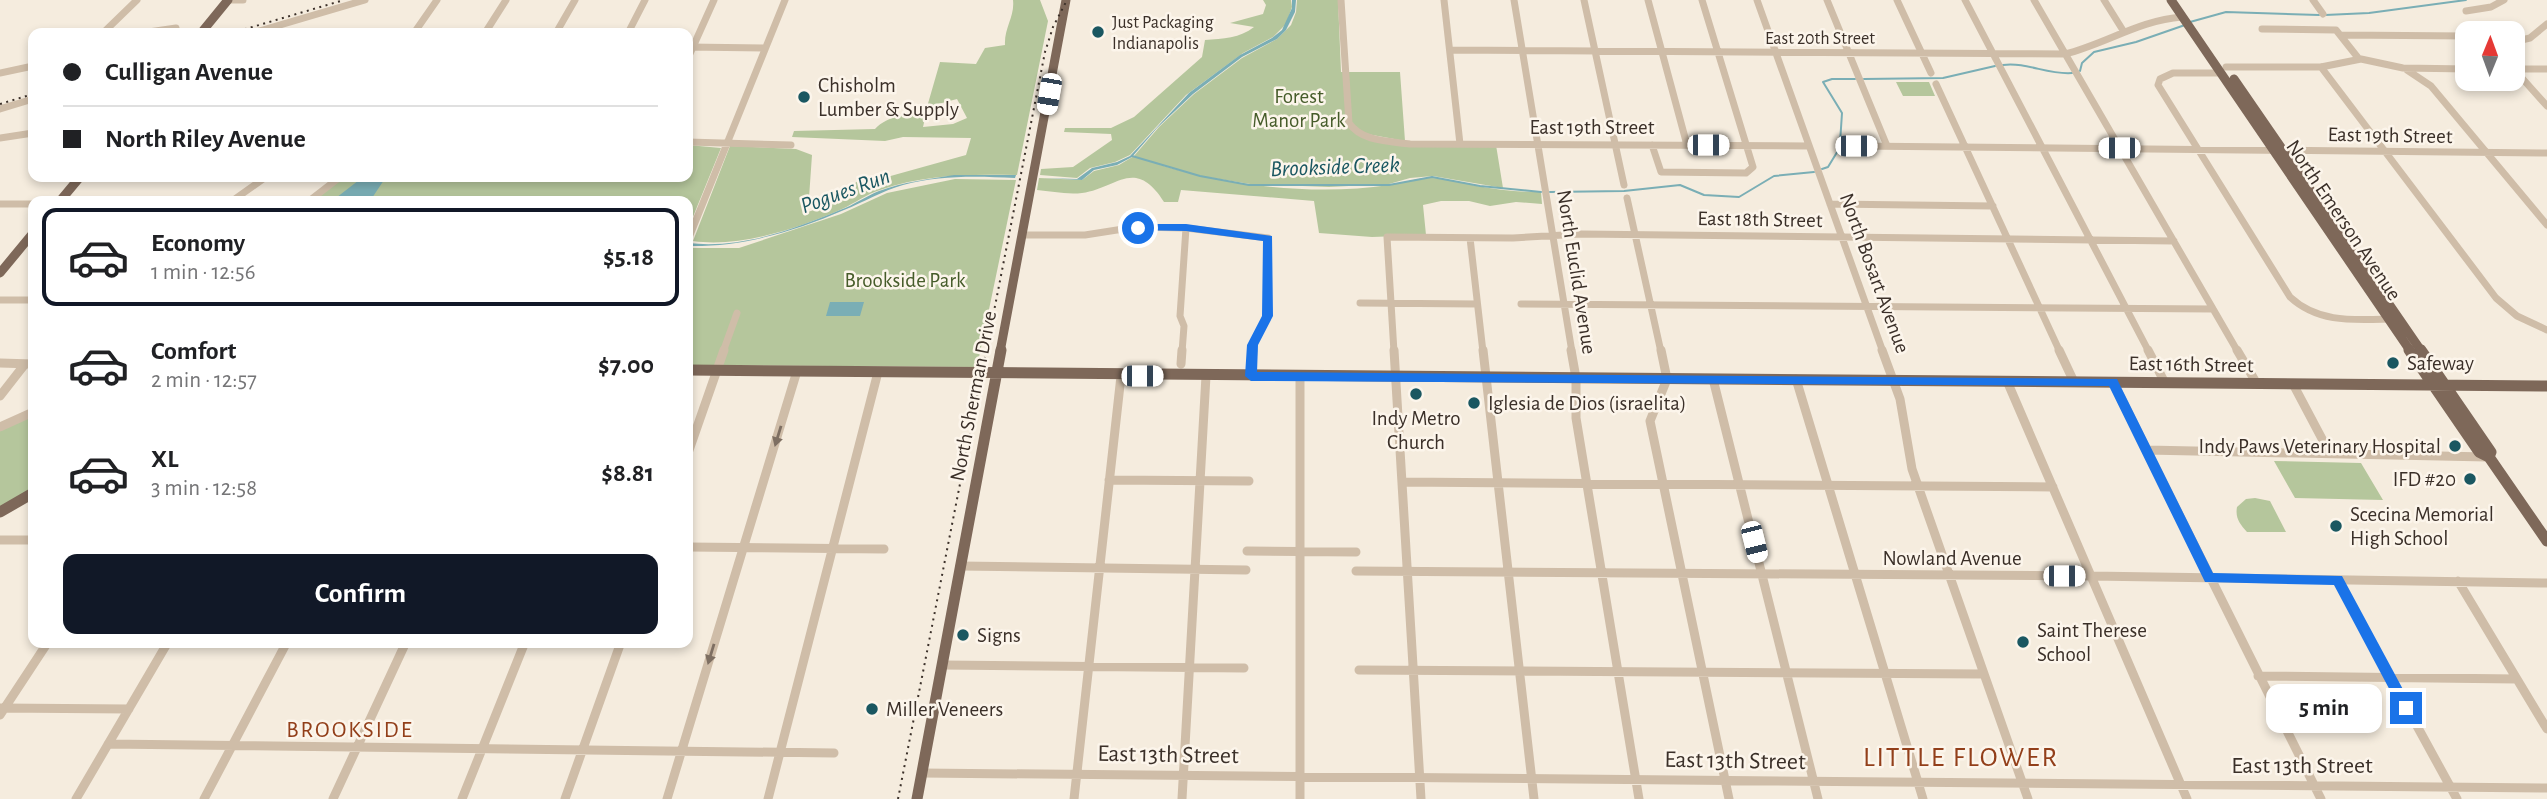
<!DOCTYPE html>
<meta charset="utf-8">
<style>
:root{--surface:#fff;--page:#f2f2f2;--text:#202124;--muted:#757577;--line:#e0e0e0;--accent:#111827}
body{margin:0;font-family:"Alegreya Sans",sans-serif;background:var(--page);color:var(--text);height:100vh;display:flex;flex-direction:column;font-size:26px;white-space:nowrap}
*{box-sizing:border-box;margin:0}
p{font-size:23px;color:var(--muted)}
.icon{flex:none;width:38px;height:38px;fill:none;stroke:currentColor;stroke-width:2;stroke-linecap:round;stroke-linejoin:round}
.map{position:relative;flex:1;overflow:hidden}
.panel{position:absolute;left:28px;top:196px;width:665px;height:452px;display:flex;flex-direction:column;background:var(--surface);border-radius:14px;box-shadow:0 4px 10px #0003}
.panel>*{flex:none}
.hud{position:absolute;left:28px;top:28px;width:665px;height:154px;border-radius:14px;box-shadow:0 4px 10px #0003;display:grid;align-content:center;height:154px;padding:0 35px;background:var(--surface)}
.needle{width:46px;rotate:1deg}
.fabs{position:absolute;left:2455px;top:21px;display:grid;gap:14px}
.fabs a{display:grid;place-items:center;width:70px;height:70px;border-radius:14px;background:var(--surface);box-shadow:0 4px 10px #0003;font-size:35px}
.end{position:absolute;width:32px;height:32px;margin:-16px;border:9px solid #1a73e8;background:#fff;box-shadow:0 0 0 4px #fff}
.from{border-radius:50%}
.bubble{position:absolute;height:49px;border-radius:14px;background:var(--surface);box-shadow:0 4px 10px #0003;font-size:23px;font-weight:700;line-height:49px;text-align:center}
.car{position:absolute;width:21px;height:42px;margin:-21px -10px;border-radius:9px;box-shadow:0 0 5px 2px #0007;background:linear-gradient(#fff 24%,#345 0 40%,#fff 0 76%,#345 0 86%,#fff 0)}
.hud b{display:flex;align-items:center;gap:24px;height:66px;font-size:26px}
.hud b+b{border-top:2px solid var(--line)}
.hud i{width:18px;height:18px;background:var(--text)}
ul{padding:12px 0 0;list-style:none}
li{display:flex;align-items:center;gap:21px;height:98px;margin:0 14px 10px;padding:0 21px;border:4px solid transparent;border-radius:14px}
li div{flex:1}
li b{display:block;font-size:26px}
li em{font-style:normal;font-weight:700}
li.active{border-color:var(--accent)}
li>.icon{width:63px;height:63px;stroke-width:1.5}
.button{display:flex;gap:14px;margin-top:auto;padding:14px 35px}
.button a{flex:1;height:80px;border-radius:14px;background:var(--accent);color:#fff;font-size:28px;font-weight:700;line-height:80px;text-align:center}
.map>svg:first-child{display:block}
</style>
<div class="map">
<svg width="2547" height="799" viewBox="0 0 2547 799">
<rect width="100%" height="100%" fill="#f5ecde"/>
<path fill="#b5c69c" d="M1013,0H1040L1048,21L1017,175C970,174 925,174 880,190C867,194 855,203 842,209C799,228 740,248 693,241L730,146L796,149L812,155L808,212L822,207L858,181L887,177L966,155L971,138L903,137L885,141L792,137L794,131L875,129C888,115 909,114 926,114L923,127L953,124L967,118L957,99L927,107L940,62L976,64L985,48L1005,45C1004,28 1015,16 1013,0Z
M1263,0H1291L1292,7L1286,24L1273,37L1243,53L1186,95L1130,155L1115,162L1090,168L1077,178L1040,175L1041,169L1073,167L1112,140L1111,134L1064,132L1065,128H1111L1134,117L1202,57L1205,40C1223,39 1240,38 1254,27L1230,23L1263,14L1266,5Z
M1297,0H1338L1341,72H1400L1405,141L1367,134L1406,144L1496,145L1503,188L1433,176L1410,178L1389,184L1329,187L1250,184L1201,176L1157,164C1228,186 1315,196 1389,185C1403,183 1416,178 1430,178C1447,178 1462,183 1477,186C1498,190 1519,192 1541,192L1542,204L1516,202L1490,206L1469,201H1441L1423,205L1426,235L1372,237L1319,233L1314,201L1181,190L1178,202H1164C1135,156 1116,189 1082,193C1067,195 1051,191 1037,190L1039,178L1082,180L1094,171L1119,165L1134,156L1159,127L1194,94L1242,58L1277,39L1291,25L1296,12Z
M1896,82H1929L1935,96H1903Z
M688,145L721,148L688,229V201H313L343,177H688Z
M955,179L1016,180L977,367L688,365V248H739L841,214L887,193Z
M33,416V488L0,507V430Z
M2274,461L2361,463L2383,500L2295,498Z
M2255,498L2270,501L2286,532H2247C2240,524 2235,518 2237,507L2246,499Z"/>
<path fill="#7aaeb5" d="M1292,0H1296L1295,12L1286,30L1277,39L1242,57L1193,94L1157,128L1132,157L1117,165L1094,170L1082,180L1044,178L1077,179L1092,168L1117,162L1130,156L1189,93L1240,55L1272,38L1282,30L1292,8Z
M954,175H1016L1015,178C977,176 940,175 903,185C882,191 864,202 844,210C793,232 742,247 688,246V243C741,249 792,230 840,210C854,205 866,196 879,191C903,182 929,179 954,175Z
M363,177H386L370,201H332Z
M830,302H864L860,316H826Z"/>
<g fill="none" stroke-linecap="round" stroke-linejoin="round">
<path stroke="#7aaeb5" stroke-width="2" d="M2325,15L2369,13L2466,0
M2190,22L2226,12L2319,15
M2003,65C2027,62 2048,75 2072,73
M2080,71L2082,63L2094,52L2136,42L2185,25
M1864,79L1943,78L1995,66
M1840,143L1842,113L1823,82L1832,79H1855
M1132,156L1200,176L1249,185H1389L1432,177L1480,186L1541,192
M1822,169L1828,167L1839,149
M1550,192L1624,191L1680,185L1704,195L1739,197L1774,176L1814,172"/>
<path stroke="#cfbda8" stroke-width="7" d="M229,0H243
M1341,0L1349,123C1362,142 1389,141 1410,144L1809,146
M1444,0L1460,144
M1514,0L1572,352
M1584,0L1624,185
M1648,0L1687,145
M1757,0L1883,352
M1827,0L1887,146
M1897,0L1931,73
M1965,0L2149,352
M2034,0L2238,352
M2104,0L2124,32
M2313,0L2323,14
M2466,11L2491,7L2504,0
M2262,29L2336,30L2340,35L2468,36
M103,33L137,0
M142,33L176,28
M253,33L365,0
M414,33L437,0
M485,33L506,0
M556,33L575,0
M628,33L645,0
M2340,35L2359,59
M2513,42L2530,38L2547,24
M688,47L765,48
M1450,50L2065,54C2105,44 2140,20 2182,17
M688,58L714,0
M2226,67H2321L2361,59L2403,68L2468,69
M2321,67L2496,298L2517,316L2547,330
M2513,68L2547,106
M2513,69H2547
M2407,70L2431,86L2547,225
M0,73L33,66
M2221,73H2173L2160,79L2158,85L2290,297C2318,323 2353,320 2389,319
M1936,84L2060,352
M0,109L33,99
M0,138L33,133
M688,142L791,145
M1652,145L1661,172L1746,173L1753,167L1702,0
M1856,146L2547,153
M1627,198L1661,352
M232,201L266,177
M309,201L340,177
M0,204H33
M1830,204L1993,206
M1023,235H1085L1136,227L1186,228L1268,238L1267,316L1253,345V352
M1470,238L1483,352
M688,240L785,0
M0,300H33
M1360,303L1477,304
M1521,304L2213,309
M723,352L737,313
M1182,352L1184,326L1180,316L1186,228
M1394,352L1387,237L1513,238L1581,234L2174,241"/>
<path stroke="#cfbda8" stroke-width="9" d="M1394,350L1421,799
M1483,350L1534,799
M1571,350L1576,378V418L1639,799
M1661,350L1667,379L1650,421L1729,799
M1882,350L1900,399L1912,469L2028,799
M2059,350L2074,382
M2148,350L2165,383
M2237,350L2257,384
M0,363L33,364
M1181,364L1182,350
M1251,376L1253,350
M1300,377V799
M1713,379L1818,799
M1796,379L1923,799
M2007,381L2187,799
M2113,382L2321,799
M2293,384L2329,452
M0,396L25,364
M0,427L33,412
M2147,450L2487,457
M688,453L724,350
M1109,480L1249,481
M1402,482L2053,487
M0,540H33
M688,547L884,549
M1247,551L1356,552
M960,566L1246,570
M1356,571L2091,576L2547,583
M2337,580L2457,799
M2458,581L2547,729
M942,665L1244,668
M1359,670L1983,674
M2258,676L2516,679
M0,708L129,709
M0,715L48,642
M108,744L834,753
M922,773L2547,788
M76,799L168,642
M204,799L287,642
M333,799L406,642
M462,799L525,642
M565,799L621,642
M667,799L797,371
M768,799L878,372
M1074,799L1121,376
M1182,799L1206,376"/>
<path stroke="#7e6859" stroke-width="9" d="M2171,0L2411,352
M201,33L228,0
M2234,79L2422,352
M60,201L80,177
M0,273L33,233
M1000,352L1066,0"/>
<path stroke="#7e6859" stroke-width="11" d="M2409,350L2479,452L2489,457L2547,541
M2421,350L2491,452L2489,457
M688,370L2547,386
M0,512L33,493
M917,799L1001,350"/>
<path stroke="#3b3029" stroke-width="2" stroke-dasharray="2 4.5" stroke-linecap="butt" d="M232,33L344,0
M0,104L33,94
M898,799L1045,52L1053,27L1067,0"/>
</g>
<defs><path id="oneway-solid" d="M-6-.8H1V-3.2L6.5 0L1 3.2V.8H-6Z" transform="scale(1.75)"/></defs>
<g fill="#7e6f62">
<use href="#oneway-solid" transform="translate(778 436) rotate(107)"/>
<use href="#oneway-solid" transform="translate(711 654) rotate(107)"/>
</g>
<path fill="#1a73e8" d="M1138,224H1186L1272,236L1273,316L1258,345L1257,372L2117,379L2213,573L2342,576L2413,708L2411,713H2402L2334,585L2205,582L2109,386L1251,381L1245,376L1247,345L1262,316L1263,241L1186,231L1135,230V225Z"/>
<g fill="#1a5761" stroke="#fcf5eb" stroke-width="2.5">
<circle cx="1098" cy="32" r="7"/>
<circle cx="804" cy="97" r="7"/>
<circle cx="2393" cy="363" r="7"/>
<circle cx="1416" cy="394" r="7"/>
<circle cx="1474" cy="403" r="7"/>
<circle cx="2455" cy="446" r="7"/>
<circle cx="2470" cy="479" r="7"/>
<circle cx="2336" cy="526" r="7"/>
<circle cx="963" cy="635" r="7"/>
<circle cx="2023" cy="642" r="7"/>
<circle cx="872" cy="709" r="7"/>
</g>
<g text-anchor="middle" stroke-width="5" stroke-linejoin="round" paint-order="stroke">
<g font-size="18" fill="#3b3029" stroke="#fcf5eb" text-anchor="start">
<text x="1112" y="28">Just Packaging<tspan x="1112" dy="21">Indianapolis</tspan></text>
</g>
<g font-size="18" fill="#3b3029" stroke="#fcf5eb">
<text x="1820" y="44">East 20th Street</text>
</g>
<g font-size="21" fill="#3b3029" stroke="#fcf5eb" text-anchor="start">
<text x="818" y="92">Chisholm<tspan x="818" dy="24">Lumber &amp; Supply</tspan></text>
<text x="2407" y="370">Safeway</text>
<text x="1488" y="410">Iglesia de Dios (israelita)</text>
<text x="1416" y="425" text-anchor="middle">Indy Metro<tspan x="1416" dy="24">Church</tspan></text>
<text x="2441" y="453" text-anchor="end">Indy Paws Veterinary Hospital</text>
<text x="2456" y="486" text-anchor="end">IFD #20</text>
<text x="2350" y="521">Scecina Memorial<tspan x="2350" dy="24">High School</tspan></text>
<text x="2037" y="637">Saint Therese<tspan x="2037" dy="24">School</tspan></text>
<text x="977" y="642">Signs</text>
<text x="886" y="716">Miller Veneers</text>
</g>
<g font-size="21" fill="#465c2a" stroke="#fcf5eb">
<text x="1299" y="103">Forest<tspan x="1299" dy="24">Manor Park</tspan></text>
<text x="905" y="287">Brookside Park</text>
</g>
<g font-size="21" fill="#3b3029" stroke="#fcf5eb">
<text x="1592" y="134">East 19th Street</text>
<text transform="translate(2390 135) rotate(1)" y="7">East 19th Street</text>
<text transform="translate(1760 219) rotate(1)" y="7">East 18th Street</text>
<text transform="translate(2344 220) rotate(56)" y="7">North Emerson Avenue</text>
<text transform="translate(1577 272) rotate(81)" y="7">North Euclid Avenue</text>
<text transform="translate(1875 273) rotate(70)" y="7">North Bosart Avenue</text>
<text transform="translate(2191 364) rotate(1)" y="7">East 16th Street</text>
<text transform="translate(973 396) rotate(-79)" y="7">North Sherman Drive</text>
<text x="1952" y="565">Nowland Avenue</text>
</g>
<g font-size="23" font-style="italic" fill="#1a5761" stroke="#fcf5eb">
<text transform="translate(1335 166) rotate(-2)" y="8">Brookside Creek</text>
<text transform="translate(845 190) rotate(-20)" y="8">Pogues Run</text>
</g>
<g font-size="23" letter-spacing="2" fill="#923f1a" stroke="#fcf5eb">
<text x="350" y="737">BROOKSIDE</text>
</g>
<g font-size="24" fill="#3b3029" stroke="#fcf5eb">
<text transform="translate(1168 754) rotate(1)" y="8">East 13th Street</text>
<text transform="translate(1735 760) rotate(1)" y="8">East 13th Street</text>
<text x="2302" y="773">East 13th Street</text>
</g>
<g font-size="28" letter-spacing="2" fill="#923f1a" stroke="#fcf5eb">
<text x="1961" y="766">LITTLE FLOWER</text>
</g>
</g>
</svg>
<div class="fabs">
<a><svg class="needle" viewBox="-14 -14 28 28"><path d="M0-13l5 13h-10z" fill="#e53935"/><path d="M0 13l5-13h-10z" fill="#757577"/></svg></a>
</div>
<i class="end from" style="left:1138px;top:228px"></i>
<i class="end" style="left:2406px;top:708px"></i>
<div class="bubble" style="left:2266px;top:684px;width:116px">5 min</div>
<i class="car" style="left:1049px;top:94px;rotate:190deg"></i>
<i class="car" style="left:1708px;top:145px;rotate:90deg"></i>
<i class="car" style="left:1856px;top:146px;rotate:90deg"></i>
<i class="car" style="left:2119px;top:148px;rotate:270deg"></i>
<i class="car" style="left:1142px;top:376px;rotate:90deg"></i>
<i class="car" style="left:1754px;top:542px;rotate:166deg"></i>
<i class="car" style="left:2064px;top:576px;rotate:90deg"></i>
<div class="hud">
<b><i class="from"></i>Culligan Avenue</b>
<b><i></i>North Riley Avenue</b>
</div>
<section class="panel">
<ul>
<li class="active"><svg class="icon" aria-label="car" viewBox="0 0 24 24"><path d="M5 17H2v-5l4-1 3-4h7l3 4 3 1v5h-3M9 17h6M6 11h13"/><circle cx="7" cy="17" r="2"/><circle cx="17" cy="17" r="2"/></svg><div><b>Economy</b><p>1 min · 12:56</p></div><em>$5.18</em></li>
<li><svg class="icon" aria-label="car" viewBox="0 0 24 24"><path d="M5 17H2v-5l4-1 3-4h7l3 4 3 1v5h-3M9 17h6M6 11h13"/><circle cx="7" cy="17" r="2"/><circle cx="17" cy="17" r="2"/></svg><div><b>Comfort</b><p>2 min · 12:57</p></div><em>$7.00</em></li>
<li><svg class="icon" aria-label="car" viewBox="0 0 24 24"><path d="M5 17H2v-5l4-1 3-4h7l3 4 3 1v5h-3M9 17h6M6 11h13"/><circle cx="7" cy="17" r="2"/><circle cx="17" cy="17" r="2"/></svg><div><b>XL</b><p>3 min · 12:58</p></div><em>$8.81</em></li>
</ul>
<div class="button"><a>Confirm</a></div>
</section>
</div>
